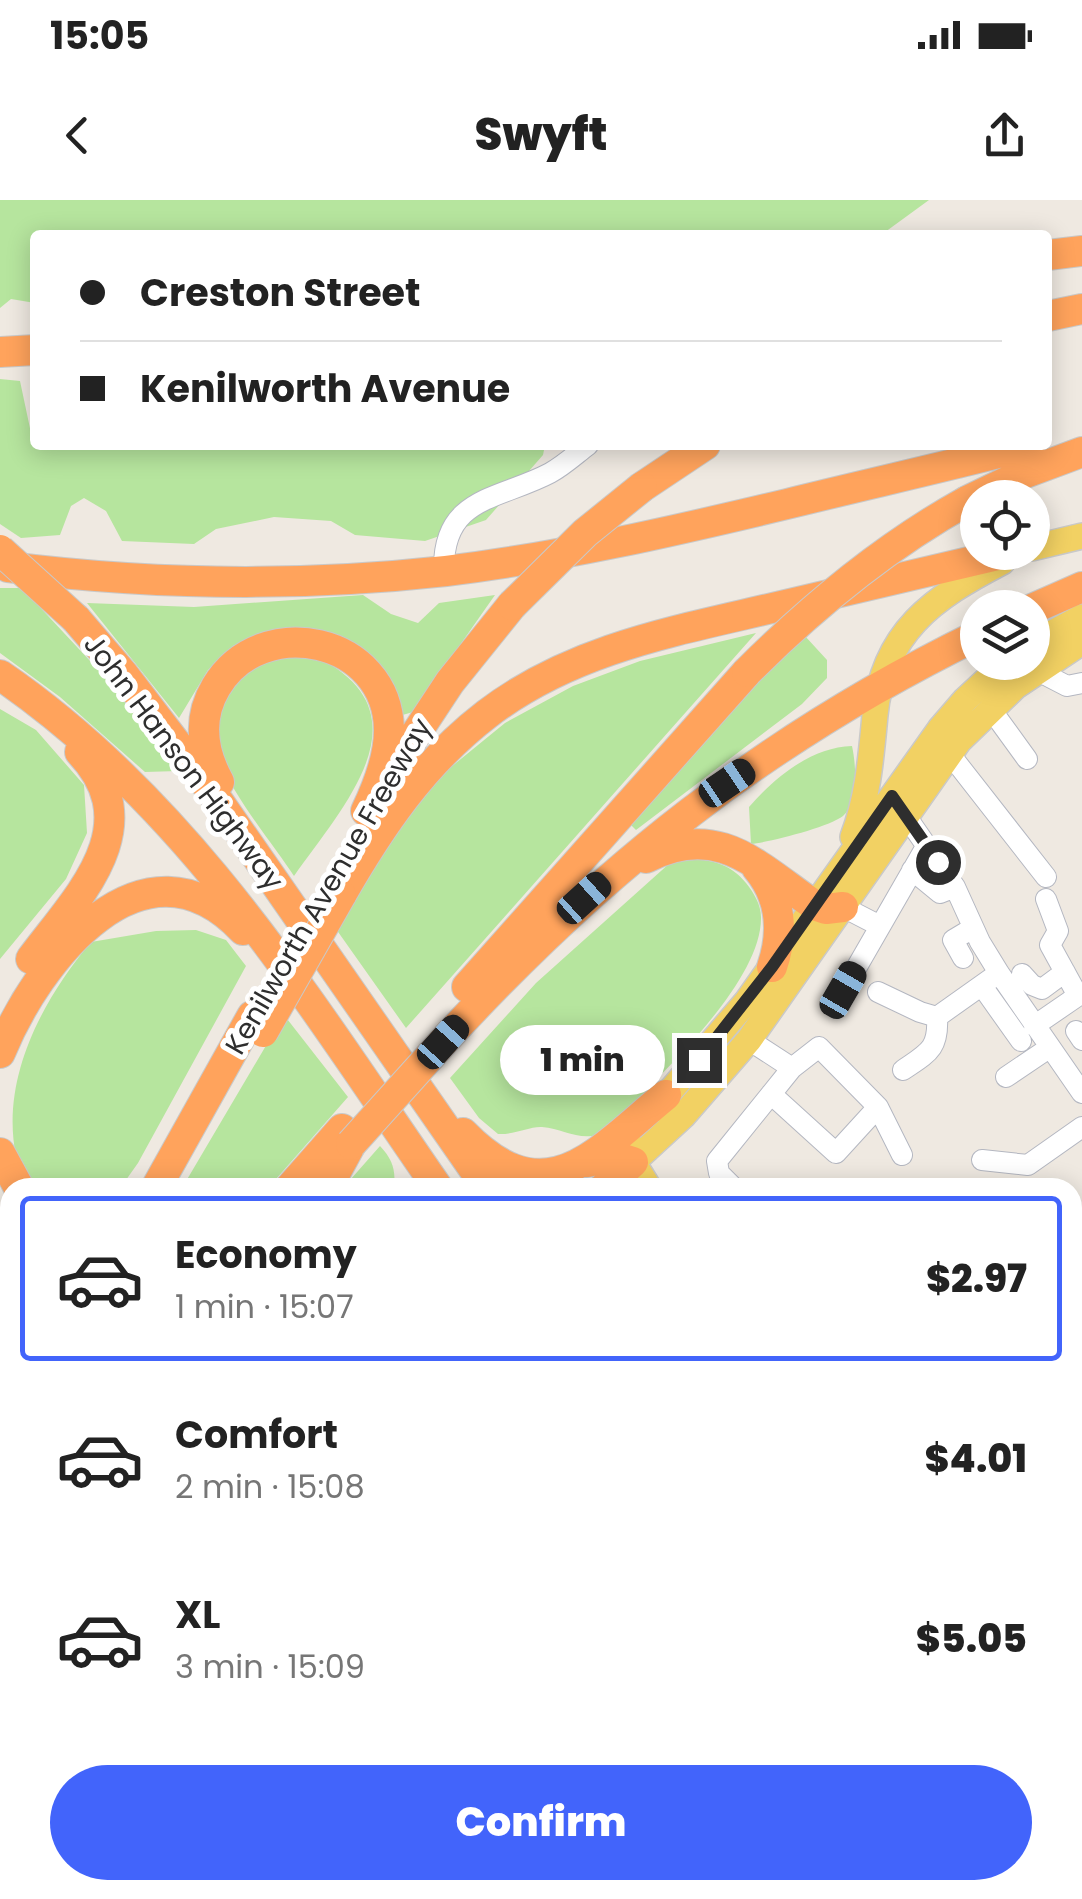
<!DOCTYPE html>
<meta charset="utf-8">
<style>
:root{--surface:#fff;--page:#f2f2f2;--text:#222;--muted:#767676;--line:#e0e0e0;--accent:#4264fb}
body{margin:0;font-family:Poppins,sans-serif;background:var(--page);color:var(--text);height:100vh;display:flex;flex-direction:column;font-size:38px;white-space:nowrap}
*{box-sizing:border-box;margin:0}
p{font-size:32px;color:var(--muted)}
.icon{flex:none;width:55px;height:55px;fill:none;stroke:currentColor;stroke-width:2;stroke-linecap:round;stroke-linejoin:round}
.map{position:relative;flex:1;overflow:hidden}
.panel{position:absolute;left:0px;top:978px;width:1082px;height:722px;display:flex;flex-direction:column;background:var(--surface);border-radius:30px 30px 0 0;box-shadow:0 5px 25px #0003}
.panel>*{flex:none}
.banner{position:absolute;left:30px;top:30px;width:1022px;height:220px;border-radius:10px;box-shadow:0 5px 25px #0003;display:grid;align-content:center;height:220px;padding:0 50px;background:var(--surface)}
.controls{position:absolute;left:960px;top:280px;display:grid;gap:20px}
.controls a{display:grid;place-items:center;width:90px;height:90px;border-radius:50%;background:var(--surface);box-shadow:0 5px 25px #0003;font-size:50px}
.end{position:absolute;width:45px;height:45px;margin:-22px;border:12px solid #2e2e2e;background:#fff;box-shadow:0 0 0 5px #fff}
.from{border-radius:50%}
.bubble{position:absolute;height:70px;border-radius:35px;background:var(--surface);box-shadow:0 5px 25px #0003;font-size:32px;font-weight:800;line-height:70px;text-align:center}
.car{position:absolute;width:30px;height:60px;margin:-30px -15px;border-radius:12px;box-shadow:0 0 8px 2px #0007;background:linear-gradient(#222 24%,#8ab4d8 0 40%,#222 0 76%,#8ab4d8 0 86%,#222 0)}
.banner b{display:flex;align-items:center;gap:35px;height:95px;font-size:38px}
.banner b+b{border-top:2px solid var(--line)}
.banner i{width:25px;height:25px;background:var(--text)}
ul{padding:18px 0 0;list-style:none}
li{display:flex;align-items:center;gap:30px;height:165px;margin:0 20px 15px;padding:0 30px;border:5px solid transparent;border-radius:10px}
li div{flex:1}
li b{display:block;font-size:38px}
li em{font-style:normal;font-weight:800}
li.active{border-color:var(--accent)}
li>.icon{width:90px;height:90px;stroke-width:1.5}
.button{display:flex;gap:20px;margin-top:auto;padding:20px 50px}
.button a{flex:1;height:115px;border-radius:60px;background:var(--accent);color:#fff;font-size:40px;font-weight:800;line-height:115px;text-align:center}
.status{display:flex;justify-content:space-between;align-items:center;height:70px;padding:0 50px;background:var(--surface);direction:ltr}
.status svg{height:28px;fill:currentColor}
header{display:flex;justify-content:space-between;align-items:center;height:130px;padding:0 50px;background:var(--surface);font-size:45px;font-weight:800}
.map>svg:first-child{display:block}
</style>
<div class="status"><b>15:05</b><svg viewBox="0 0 49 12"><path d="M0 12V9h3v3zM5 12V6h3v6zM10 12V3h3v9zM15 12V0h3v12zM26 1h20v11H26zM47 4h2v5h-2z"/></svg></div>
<header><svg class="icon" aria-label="back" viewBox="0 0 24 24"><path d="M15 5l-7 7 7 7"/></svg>Swyft<svg class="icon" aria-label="share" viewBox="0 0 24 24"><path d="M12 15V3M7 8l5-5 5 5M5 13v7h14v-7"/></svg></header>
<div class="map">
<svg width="1082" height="1699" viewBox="0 0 1082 1699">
<rect width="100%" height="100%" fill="#efe9e1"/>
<path fill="#b6e59e" d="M0,0H929L881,35H35V103L11,99L0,108Z
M0,179L20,181L31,233L35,234V245H545L543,255L486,320L425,341L355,335L331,321L274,317L216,329L194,344L122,341L106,311L84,298L71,306L60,335L21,338L0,324Z
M0,388H22L106,478L178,571L145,572L60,497L0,453Z
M363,395L391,414L418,423L439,403L495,395L413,512L399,516L340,439L299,428L267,432L233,446L208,470L179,518L87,403L194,407Z
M756,433L406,828L336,729L399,621L440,576L505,523L573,486L640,461Z
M805,436L827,460V478L802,504L636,630L630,624L736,504Z
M317,457C430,514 344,605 294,676C274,645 218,578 215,543C213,528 220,512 226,498C245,455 276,458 317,457Z
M0,509L36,530L84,585L87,633L66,679L0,759Z
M852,546C856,564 859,602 843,616C829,627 770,642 751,644L749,607C775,577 812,547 852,546Z
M686,658C711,660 730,663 746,683C754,693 761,705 761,717C762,771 691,844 655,881C641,896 625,919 608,930C584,945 566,929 542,927C530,926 514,935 498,934L479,918L450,878L536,783L671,662Z
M196,730L226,740L246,766L138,963L121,987H39C28,979 23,968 16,956C0,878 43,799 91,742L156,731Z
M284,815L348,897L269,987L182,988Z
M380,946C392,959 396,969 394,987L343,988Z
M554,1690H904L911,1699H564Z"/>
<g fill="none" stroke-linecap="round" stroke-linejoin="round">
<path stroke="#75cff0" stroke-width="4" d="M163,1690L173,1699"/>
<g stroke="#b4b7c1" stroke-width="22">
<path id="minor" d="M444,371C442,296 499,300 550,273C563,266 575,255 588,245
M1036,470L1067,486L1082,483
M990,508L1027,559
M949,553L1046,677
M899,606L955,687L980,742L999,773L1082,893
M912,670L940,693L955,687
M1046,699L1058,731L1050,745L1078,796
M843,707L880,726
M963,758L953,740L973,728
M1022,774L1032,785L1042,789L1065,772
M982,786L1021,841
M843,791L927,645
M878,792L920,812L937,817L999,773
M1034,826L1082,793
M1076,831L1082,840
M749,840L792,868L819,847L878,907L902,955
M903,870C928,853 939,849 937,817
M1006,877L1049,848
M771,894L836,953L878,907
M982,960L1028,965L1082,927
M734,988L719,973L717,961L792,868
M1072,1049L1082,1042
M1072,1082L1082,1096
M1072,1371L1082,1365
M0,1378L10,1401
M0,1459L5,1455L10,1437
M0,1508L10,1504
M1072,1575L1082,1572
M84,1690L89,1699
M221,1690L227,1699"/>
</g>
<g stroke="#c9c9c9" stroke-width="28">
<path id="major" d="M1032,348L1082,336
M1032,444L1082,417
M853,637C868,597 871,558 875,515C883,432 933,398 1002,362
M655,909L747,801L940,529L965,500L1006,462
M632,947L633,962L649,988
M633,962L683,916L749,840L959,541L1016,486L1082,442
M1072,1589L1082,1608"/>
</g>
<g stroke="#c9c9c9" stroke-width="32">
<path id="highway" d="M1048,55L1082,51
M1048,116L1082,109
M0,152L35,150
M642,287L705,245
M967,301L1023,274L1082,252
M8,367C153,385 300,387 446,371C561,357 674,331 787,304C868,284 949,266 1030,245
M1032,409L1082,387
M76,419L124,475L198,572L487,988
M0,475C190,605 309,802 438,988
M388,576L450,482L512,405
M219,582C202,551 197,519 216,487C261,411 388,437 389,530C389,558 378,586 366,611
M646,658C718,621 756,665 814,705L826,709L843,707
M757,668C781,697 784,732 772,767
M341,695C380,627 423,563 487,514C569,451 669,432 768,409C849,390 930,371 1011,352
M31,759C77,697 151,627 80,552
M467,787L747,472
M443,842C601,669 767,538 978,435
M0,853C37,762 143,624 243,730
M463,933C547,1019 597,951 666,895
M0,953L19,988
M587,962L614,956L633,962L604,988
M156,988L252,816
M290,988L342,929
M327,988L351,944
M0,1323L10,1312
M935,1690L942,1699
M986,1690L993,1699"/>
</g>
<use href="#minor" stroke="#fff" stroke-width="20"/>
<use href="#major" stroke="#f2d163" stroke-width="25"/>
<use href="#highway" stroke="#ffa35c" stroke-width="30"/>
<g stroke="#a3a6b8" stroke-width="8">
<path id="rail" d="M0,1256L10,1265
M505,1690L515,1699"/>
</g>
<use href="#rail" stroke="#fff" stroke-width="4" stroke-dasharray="11" stroke-linecap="butt"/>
<g stroke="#c9c9c9" stroke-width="32" stroke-linecap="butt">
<path id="highway-bridge" d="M0,350L76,419
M512,405L585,333L642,287
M747,472C813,406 884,347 967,301
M263,832L341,695
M351,944L443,842
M0,1255L10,1239"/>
</g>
<use href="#highway-bridge" stroke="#ffa35c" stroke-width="30"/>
</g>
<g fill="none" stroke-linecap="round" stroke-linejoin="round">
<path stroke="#2e2e2e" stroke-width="12" d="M699,860L772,767L892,596L938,662"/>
</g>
<g text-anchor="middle" stroke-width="10" stroke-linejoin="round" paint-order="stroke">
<g font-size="28" fill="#2e2e2e" stroke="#fff">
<text transform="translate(184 562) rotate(53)" y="10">John Hanson Highway</text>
<text transform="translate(328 686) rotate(-60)" y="10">Kenilworth Avenue Freeway</text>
</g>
</g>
</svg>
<div class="controls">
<a><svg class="icon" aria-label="locate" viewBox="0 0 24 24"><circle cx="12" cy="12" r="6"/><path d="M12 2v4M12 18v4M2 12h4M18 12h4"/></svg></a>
<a><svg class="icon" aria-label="layers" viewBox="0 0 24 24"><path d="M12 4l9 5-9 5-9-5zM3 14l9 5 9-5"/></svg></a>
</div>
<i class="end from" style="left:938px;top:662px"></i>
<i class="end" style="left:699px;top:860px"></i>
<div class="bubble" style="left:500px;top:825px;width:165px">1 min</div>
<i class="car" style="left:727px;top:583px;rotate:56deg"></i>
<i class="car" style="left:584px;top:698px;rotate:48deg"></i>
<i class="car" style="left:843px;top:790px;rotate:30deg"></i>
<i class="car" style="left:443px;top:842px;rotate:42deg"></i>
<div class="banner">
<b><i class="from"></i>Creston Street</b>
<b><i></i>Kenilworth Avenue</b>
</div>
<section class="panel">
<ul>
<li class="active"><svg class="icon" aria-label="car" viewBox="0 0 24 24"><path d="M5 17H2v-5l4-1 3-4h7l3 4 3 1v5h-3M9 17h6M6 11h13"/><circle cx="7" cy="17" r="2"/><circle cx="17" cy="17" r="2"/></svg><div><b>Economy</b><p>1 min · 15:07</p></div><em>$2.97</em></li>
<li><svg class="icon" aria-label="car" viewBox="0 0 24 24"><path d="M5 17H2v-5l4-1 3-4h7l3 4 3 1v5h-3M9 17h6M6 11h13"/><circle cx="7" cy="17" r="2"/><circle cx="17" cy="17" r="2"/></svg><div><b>Comfort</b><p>2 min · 15:08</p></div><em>$4.01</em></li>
<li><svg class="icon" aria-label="car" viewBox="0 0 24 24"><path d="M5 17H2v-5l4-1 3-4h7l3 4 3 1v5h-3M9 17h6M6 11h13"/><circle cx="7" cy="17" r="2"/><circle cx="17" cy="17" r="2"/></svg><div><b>XL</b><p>3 min · 15:09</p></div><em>$5.05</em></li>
</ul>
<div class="button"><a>Confirm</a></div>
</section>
</div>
